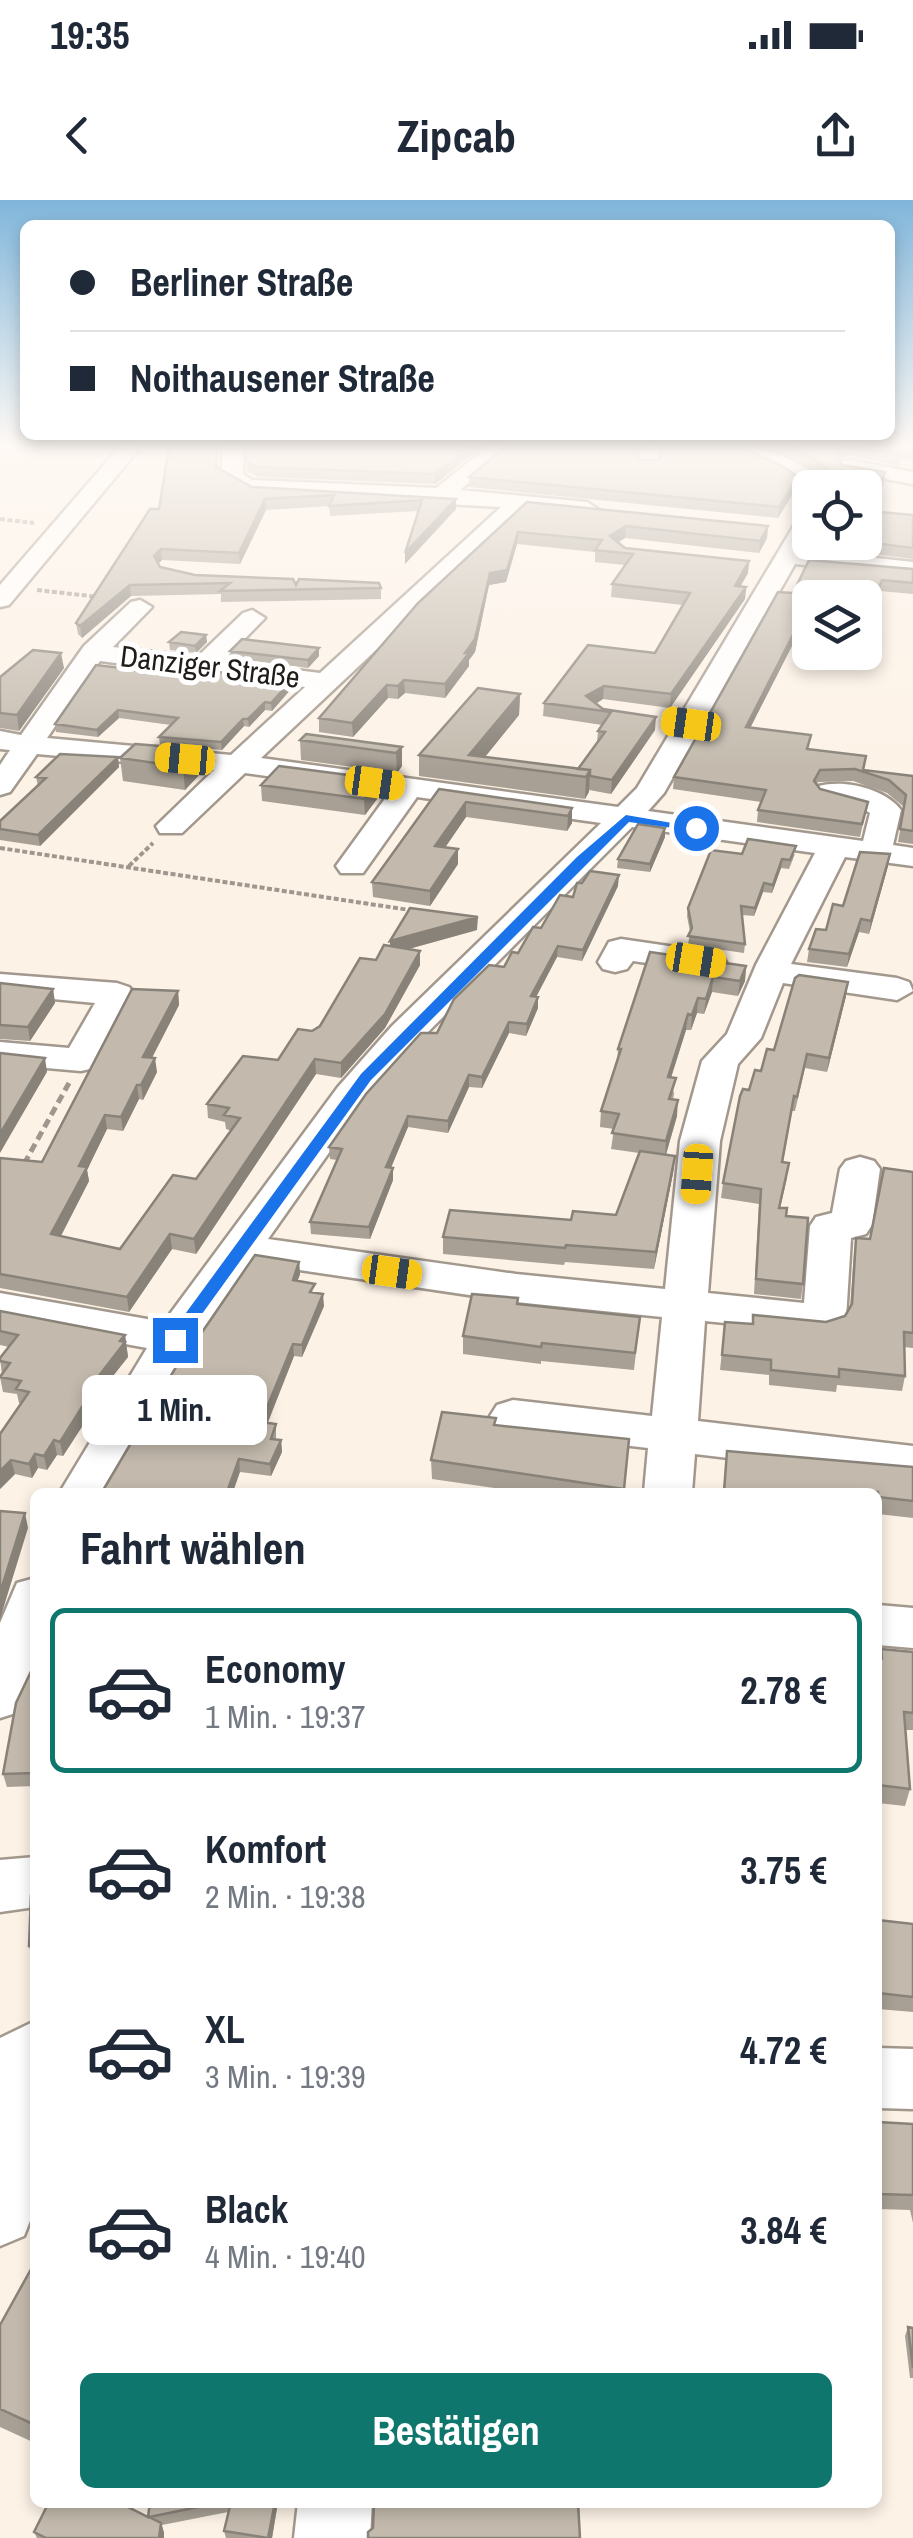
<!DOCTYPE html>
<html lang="de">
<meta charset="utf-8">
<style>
:root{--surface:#fff;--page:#f2f2f3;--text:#1f2937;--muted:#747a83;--line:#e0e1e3;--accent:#0f766e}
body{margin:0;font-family:"Archivo Narrow",sans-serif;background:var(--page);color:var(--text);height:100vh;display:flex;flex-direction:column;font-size:38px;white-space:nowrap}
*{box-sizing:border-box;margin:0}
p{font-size:32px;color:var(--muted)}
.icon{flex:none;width:55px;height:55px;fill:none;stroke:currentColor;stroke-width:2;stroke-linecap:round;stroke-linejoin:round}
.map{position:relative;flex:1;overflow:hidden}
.sheet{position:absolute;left:30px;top:1288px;width:852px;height:1020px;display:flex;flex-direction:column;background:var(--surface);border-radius:15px;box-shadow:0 5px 15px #0003}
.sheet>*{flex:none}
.guide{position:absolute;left:20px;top:20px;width:875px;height:220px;border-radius:15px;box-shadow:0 5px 15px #0003;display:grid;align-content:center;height:220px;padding:0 50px;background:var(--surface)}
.buttons{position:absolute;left:792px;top:270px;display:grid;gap:20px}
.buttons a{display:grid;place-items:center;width:90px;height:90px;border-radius:15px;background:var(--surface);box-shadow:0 5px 15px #0003;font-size:50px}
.end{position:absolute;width:45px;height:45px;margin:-22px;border:12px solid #1a73e8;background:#fff;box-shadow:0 0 0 5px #fff}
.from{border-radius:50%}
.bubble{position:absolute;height:70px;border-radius:15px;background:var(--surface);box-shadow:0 5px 15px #0003;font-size:32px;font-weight:700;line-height:70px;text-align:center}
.car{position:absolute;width:30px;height:60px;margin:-30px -15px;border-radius:12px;box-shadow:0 0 8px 2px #0007;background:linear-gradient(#f5c518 24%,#345 0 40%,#f5c518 0 76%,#345 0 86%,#f5c518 0)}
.guide b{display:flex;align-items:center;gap:35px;height:95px;font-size:38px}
.guide b+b{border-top:2px solid var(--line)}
.guide i{width:25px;height:25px;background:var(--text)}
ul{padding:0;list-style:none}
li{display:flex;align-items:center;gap:30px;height:165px;margin:0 20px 15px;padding:0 30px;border:5px solid transparent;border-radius:15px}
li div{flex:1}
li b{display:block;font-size:38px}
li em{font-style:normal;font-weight:700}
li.current{border-color:var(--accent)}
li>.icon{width:90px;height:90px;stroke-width:1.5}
h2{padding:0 50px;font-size:45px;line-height:120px}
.primary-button{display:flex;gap:20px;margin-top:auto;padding:20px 50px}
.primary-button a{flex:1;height:115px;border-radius:15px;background:var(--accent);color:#fff;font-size:40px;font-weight:700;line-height:115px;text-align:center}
.status{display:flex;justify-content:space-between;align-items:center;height:70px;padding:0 50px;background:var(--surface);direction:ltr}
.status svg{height:28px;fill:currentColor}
header{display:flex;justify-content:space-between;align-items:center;height:130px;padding:0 50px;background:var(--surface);font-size:45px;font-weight:700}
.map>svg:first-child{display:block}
</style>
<div class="status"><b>19:35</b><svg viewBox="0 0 49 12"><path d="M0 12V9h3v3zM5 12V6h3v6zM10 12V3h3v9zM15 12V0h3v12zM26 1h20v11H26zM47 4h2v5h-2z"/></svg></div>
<header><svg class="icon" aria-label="back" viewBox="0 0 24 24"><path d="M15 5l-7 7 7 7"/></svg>Zipcab<svg class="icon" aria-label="share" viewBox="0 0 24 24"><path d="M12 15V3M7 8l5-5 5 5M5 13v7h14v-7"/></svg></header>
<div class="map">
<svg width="913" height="2338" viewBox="0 0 913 2338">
<rect width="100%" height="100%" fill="#fdf2e6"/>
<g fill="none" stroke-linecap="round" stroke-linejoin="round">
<g stroke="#a3988d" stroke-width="5">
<path id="minor" d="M123,243H144L9,405L0,407V385Z
M223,243H243V274L252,280L436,288L493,243H516L460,290L587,302L598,309L587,316L525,310L261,558L618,607L637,588L802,312L810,310V337L802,350L913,362V376L795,364L664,593L648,611L863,641L870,613L858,606L819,598L815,592L819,586C845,579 885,589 901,610L893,645L913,648V666L845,657L791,764L897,778L909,782L913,791L897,800L783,783L761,838L738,864L720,941L708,1093L804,1103L810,1026L816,1017L832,1013L840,969L846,961L860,957L874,961L880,969L872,1025L866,1034L851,1038L846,1119L839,1129L824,1133L705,1121L698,1221L913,1246V1280L695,1254L692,1292H644L648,1248L513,1232L497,1227L490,1216L497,1205L513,1200L652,1216L662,1117L516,1102L252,1063L193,1145L108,1292H60L147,1148L0,1121V1093L164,1122L338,887L392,826L601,623L417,597L363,673H341L336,666L389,593L245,573L182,633H160L156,626L214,570L37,554L10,592L0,595V565L10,550L0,549V531L21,535L84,446L131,402L140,400L152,407L113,447L197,457L243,413L252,410L265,418L223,461L320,473L501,307L247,293L221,277ZM100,461L305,487L231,555L47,538ZM632,627L815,653L756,765L727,834L702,861L680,941L665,1089L516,1074L268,1039L364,903L418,842Z
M647,243H671L658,255L656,267H642L637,253Z
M713,243C753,243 802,257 830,288H810V292L785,274Z
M849,260L913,272V284L841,271L838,266L841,261Z
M621,739L709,752L721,755L726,762L721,769L709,772L633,761L627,769L615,772L603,769L598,762L609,742Z
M0,774L117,783L129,787L135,794L94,868L81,871L0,864V842L69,848L95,803L0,794Z
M35,1378V1473L19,1512L0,1518V1423L17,1383Z
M878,1405L913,1408V1448L878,1445Z
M35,1657V1707L0,1712V1660Z
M35,1821V2008L24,2036L0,2046V1838Z
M878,1848L913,1849V1909L878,1908Z
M298,2302H372L370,2338H294Z"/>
</g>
<path stroke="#9f978e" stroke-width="4" stroke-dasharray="5 2.5" stroke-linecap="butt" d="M0,319L34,323
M37,390L99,397
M0,648L416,711
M129,666L153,643"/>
<path stroke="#9f978e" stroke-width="5" stroke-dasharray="9 5" stroke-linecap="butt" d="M24,964L69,883"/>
<use href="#minor" fill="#fff" fill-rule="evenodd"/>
</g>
<path fill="#a8a095" d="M245,243H487L435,284L259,277L247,272Z
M749,243H913V260L901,259L899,266L849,256L838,259L842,265L885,272L884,283L872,312L913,315V359L823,348L824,342H865V288H810V297L792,295L778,318L469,287V277L637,250L640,260L809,285L828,281L821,274L793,257Z
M218,267L252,287L456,299V309L405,364V353L418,311L330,316L329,306L266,310L240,364L162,360L158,364L160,367L195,375L296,385L381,388V399L221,402V394L131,396L82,438L78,434L76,423L159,309Z
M527,302L768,326L767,338L759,353L625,338L618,342L625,348L749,361L748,373L740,386L746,387L745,399L670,508L603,499L596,504L603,509L655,530L611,594L589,590L585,599L419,576V555L520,494L519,515L485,557L578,569L597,542L598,531L602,525L543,516L544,503L655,453L683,405L611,397L612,384L625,365L595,362V352L517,344L506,382L489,385L475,452L469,460V466L445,498L405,493L398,499L388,498L353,537L319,532V518Z
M913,369V394L880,391L810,398V438L797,436L750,528L864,570L913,576V644L898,642L904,607L887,593L853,581L818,582L817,585L820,589L868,602L860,637L757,622L758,610L761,602L673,589L674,577L793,393Z
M206,435L207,442L196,453L170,450L169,442Z
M230,451L319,456L308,468L231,458Z
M64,468L19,531L0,528V477Z
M139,470L291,481V489L272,511L265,510L249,527L244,526L222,550L160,545L159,537L171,525L119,518L98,537L56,532L55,524Z
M300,540L402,547V566L397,573L301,560Z
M135,544L201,573L185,590L123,581L120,558Z
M118,557L119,567L40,646L0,640V621L38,586L36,577Z
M261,585L380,595L365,615L262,601Z
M439,589L572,608V623L567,631L466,617L445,647L458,664L430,706L373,697L372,682Z
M665,637L650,672L617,668L618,659Z
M795,654L789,669L781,668L772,693L763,692L754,716L742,715L745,744L744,753L688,745L690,732L687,716L688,708Z
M888,666L869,734L859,732L847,767L807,762L809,749L826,730L843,706Z
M618,686L582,761L557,757L536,796L538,808L526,836L509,833L482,888L469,887L448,933L408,927L391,968H393V980L370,1039L311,1034L310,1022L337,960L330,959L329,947L437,833L573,697Z
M477,730L409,749L420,765L385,828L341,878L316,874L196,1054L172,1049L129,1112L0,1088V958L42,962L178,791L179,805L152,858L157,872L143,900L139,899L123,931L107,929L87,970L89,981L61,1036L120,1049L196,979L232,931L226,929L225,922L208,918L207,904L278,860L320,826L376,760L390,746Z
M650,752L746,766L745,781L738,796L712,792L704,814L697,813L691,830H686L671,878L674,894L673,899L677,916L666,955L675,956L673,973L654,1069L565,1062L564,1065L443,1054V1037L616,1015L639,953L611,949L614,929L600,927L601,911L617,862L618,849Z
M0,783L53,789L55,803L30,841L0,839Z
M846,796L827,872L805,868L795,911H792L783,962L787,978L780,1008L786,1016L803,1084L801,1099L754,1094L759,1004L721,998L723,983L749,890L774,850Z
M913,972V1148L904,1147L905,1176L902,1191L837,1185L836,1192L769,1185V1175L720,1170L725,1122L752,1124L826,1122L845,1116L850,1107L854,1053L856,1038L870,1039Z
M299,1062L300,1074L297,1081L315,1093L324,1106L302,1157L294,1156L267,1223L276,1224V1239L281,1240L282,1252L271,1276L240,1272L196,1141Z
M518,1098L517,1104L640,1117L634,1170L541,1161V1164L463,1154V1136Z
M0,1111L125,1135L128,1157L107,1183L112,1198L97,1224L85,1222L63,1256L57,1255L47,1270L38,1268L32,1278L15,1274L0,1289L21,1204L19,1203L17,1194L3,1192L0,1177L2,1175L0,1158L9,1147L0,1145Z
M496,1225L629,1239L624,1292H522L432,1279L431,1260Z
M727,1251L913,1267V1318L878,1314V1292H723Z
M881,1449L913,1452V1530H905L910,1589L905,1606L878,1603V1457L879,1458Z
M35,1463V1586L7,1587L3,1574Z
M35,1674V1762H33L29,1746L35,1691Z
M878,1720L913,1724V1812L878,1809Z
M878,1922L913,1924V2023L910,2010L878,2009Z
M35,2062V2243L0,2227V2125Z
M908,2127L913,2128V2178H910L905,2136Z
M150,2302H278L272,2338H226L224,2331L228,2312L162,2325L164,2333V2338H37L34,2332L148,2317Z"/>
<path fill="#888279" d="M474,243H487L435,284V274Z
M850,246L849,256L838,259L836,258L839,249Z
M885,272L884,283L868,322L869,311Z
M793,285L792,295L778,318L779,307Z
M265,299L266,310L240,364L239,353Z
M456,299V309L405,364V353Z
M626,326L625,338L609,348L610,336Z
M768,326L767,338L759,353L760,341Z
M518,332L517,344L506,382L489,385L475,452L469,460V466L445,498V484L490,373Z
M161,349L162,360L155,367L154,356Z
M749,361L748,373L734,398L735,386Z
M882,380L880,391L865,429V421Z
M130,385L131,396L82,438L80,426Z
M746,387L745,399L670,508L671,494Z
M798,425L797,436L744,540L746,527Z
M206,435L207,442L196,453L195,446Z
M319,448V456L308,468V460Z
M61,453L64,468L19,531L17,515Z
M404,480L405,493L398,499V486Z
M291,481V489L272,511L271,503Z
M387,485L388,498L353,537L352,523Z
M604,486L603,499L585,510L586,496Z
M520,494L519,515L480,563L469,555Z
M265,502V510L249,527L248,519Z
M118,510L119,518L98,537L97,530Z
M656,517L655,530L611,594L612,580Z
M243,519L244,526L222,550L221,542Z
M402,547V566L397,573L396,553Z
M199,549L201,573L185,590L183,567Z
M118,557L119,567L40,646L38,635Z
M590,570L589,592L585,599L586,577Z
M379,579L380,595L365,615L364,599Z
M466,602V617L436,661L435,646Z
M572,608V623L567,631L568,616Z
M665,628V637L650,672V664Z
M458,649V664L430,706V691Z
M890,654L888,666L869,734L871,721Z
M782,659L781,668L772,693L773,685Z
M619,675L618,686L582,761L583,750Z
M764,683L763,692L754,716L755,708Z
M478,717L477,730L390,754V741Z
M861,719L859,732L847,767L849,754Z
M558,746L557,757L531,807V796Z
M420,751V765L385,828L341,878V863Z
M746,766L745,781L738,796L740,781Z
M713,777L712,792L704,814L706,799Z
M848,782L846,796L827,872L829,858Z
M53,789L55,803L30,841L28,827Z
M178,791L179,805L145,871L143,857Z
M538,797V808L526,836L527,824Z
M698,798L697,813L691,830L692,815Z
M688,814L686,830L666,893L668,877Z
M509,822V833L482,888V877Z
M45,858L47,872L0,953V934Z
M155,858L157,872L143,900L141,885Z
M315,859L316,874L196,1054L194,1039Z
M469,875V887L448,933V921Z
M137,885L139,899L123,931L121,917Z
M678,900L677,916L665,957L666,941Z
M105,915L107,929L87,970L89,981L54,1049L51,1034L79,966Z
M408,916V927L386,979V967Z
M675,956L673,973L654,1069L656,1052Z
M393,968V980L370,1039L369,1027Z
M170,1034L172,1049L129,1112L127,1097Z
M299,1062L300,1074L294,1092L293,1080Z
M323,1094L324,1106L302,1157V1145Z
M125,1135L128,1157L98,1195L95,1181Z
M293,1144L294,1156L263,1235L261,1222Z
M110,1184L112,1198L97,1224L94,1210Z
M82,1207L85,1222L63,1256L60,1242Z
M54,1240L57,1255L47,1270L44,1256Z
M281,1240L282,1252L271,1276L270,1264Z
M35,1254L38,1268L32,1278L29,1264Z
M239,1259L240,1272L233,1292H227Z
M11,1260L15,1274L0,1289V1271Z
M25,1313L28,1328L0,1419V1393Z
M275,2302H278L272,2338H268Z
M161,2323L164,2333V2338H159Z"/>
<path fill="#c3baad" stroke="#888279" stroke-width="2.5" d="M174,243H218L216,267L252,287L456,299L405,353L422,300L329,306L334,295L265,299L239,353L161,349L154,356L160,367L195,375L293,379L296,385L299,379L379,383L381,388L220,391L230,383L130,385L80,426L76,423L150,309H159L169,247Z
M245,243H474L435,274L258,267L246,261Z
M510,243H635L640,260H659L662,247L666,243H733L784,267L809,285L834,280V275L822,264L794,247L782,243H913V250L902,249L900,255L850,246L839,249L836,258L842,265L885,272L869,311L913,315V348L865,342V288H822L793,285L779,307L469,277Z
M527,302L768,326L760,341L626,326L610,336L625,348L749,361L735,386L746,387L671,494L604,486L586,496L603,509L656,517L612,580L590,576V570L578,569L605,532L598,531L611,512L544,503L588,445L655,453L690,393L612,384L633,354L595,350L602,340L518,332L507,370L490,373L475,439L465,453H469L445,484L404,480L398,486L387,485L352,523L319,518L418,403Z
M809,360L913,369V383L882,380L865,421V398H810V426L798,425L746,527L811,535L807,549L866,556L863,570L913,576V631L900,629L906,595L889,580L855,569L820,570L814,581L820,589L868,602L862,624L758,610L766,590L674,577L778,392L793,393Z
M181,432L206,435L195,446L169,442Z
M242,439L319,448L308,460L230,451Z
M33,450L61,453L17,515L0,513V477Z
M146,463L291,481L271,503L265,502L248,519H243L221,542L159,537L178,518L118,510L97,530L55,524L96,465L139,470Z
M478,488L520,494L469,555L590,570L586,577L419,555Z
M306,534L402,547L396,553L300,540Z
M135,544L199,549L183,567L120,558Z
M60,554L118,557L38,635L0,629V621L46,578L36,577Z
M279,566L379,579L364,599L261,585Z
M439,589L572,608L568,616L466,602L435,646L458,649L430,691L372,682Z
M638,624L665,628L650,664L618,659Z
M748,639L796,646L790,660L782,659L773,685L764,683L755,708L741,706L745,744L688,736L692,728L688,708L711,650L742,654Z
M860,652L890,654L871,721L861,719L849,754L809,749L816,729L826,730L833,704L843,706Z
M590,671L619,675L583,750L558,746L531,796L538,797L527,824L509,822L482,877L469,875L448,921L408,916L386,967L393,968L369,1027L310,1022L342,949L329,947L366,894L421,833H437L454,799L489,765L504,767L512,752L518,753L533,727L541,728L560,695L573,697L577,683H582Z
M410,708L478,717L390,741Z
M384,745L420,751L385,814L341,863L315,859L194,1039L170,1034L127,1097L0,1074V958L42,962L132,789L178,791L143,857L155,858L141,885H137L121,917L105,915L79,966L87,967L51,1034L120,1049L173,975L196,979L240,918L224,915L229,908L207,904L243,856L278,860L298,829L312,831L320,826L360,758L376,760Z
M650,752L746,766L740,781L713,777L706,799L698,798L692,815L688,814L668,877L676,878L669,899L678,900L666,941L612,933L619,914L601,911L621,849H618Z
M799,775L848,782L829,858L807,854L797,897L794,896L782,962L789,963L779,1008H787L786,1016L808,1018L803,1084L756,1079L761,989L723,983L740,896L743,889L749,890L755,870L761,871L767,849L774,850L795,778Z
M0,783L53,789L28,827L0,825Z
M0,853L45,858L0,934Z
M640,951L675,956L656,1052L566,1045L565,1048L443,1037L450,1010L571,1020L573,1011L616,1015Z
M884,968L913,972V1133L904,1132L905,1176L839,1169V1177L771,1170V1160L722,1155L725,1122L753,1124V1115L826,1122L845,1116L852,1104L856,1038L870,1039Z
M255,1055L299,1062L293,1080L315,1084L310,1092L323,1094L302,1145L293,1144L261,1222L276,1224L271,1239L281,1240L270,1264L239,1259L227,1292H102L192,1140L196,1141Z
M472,1094L518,1098L517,1104L640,1117L635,1153L542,1143L541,1147L463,1136Z
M0,1111L125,1135L120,1141L125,1142L95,1181L110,1184L94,1210L82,1207L60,1242L54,1240L44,1256L35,1254L29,1264L11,1260L0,1271V1234L29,1192L16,1189L21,1181L0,1177L10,1163L0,1161V1158L18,1135L0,1131Z
M442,1212L496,1218L494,1225L629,1239L624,1289L431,1260Z
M727,1251L913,1267V1301L878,1297V1292H724Z
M0,1311L25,1313L0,1393Z
M881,1449L913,1452V1513L904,1512L910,1589L878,1585V1457L882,1458Z
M35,1463V1573L3,1574L16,1503Z
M35,1674V1745L29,1746L31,1695L35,1691Z
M878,1720L913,1724V1797L878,1793Z
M878,1922L913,1924V1995L878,1994Z
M35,2062V2225L0,2209V2125Z
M908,2127L913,2128V2168Z
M49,2302H118L148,2317L150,2302H223L149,2317L161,2323L159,2338H46L34,2332Z
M231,2302H275L268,2338L224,2331Z
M374,2302H578L580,2338H368V2332L373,2328Z"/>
<linearGradient id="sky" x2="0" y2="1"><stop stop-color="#80b6db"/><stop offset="0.43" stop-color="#fef9f4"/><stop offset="1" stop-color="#fef9f4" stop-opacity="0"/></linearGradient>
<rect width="913" height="570" fill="url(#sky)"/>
<path fill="#1a73e8" d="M626,615L701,628L696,631L629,622L371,880L181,1143H169V1136L361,874L577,657Z"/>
<g text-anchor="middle" stroke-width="10" stroke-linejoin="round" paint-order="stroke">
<g font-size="30" fill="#201c18" stroke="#fff">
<text transform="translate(210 467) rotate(7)" y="10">Danziger Straße</text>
</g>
</g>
</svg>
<div class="buttons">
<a><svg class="icon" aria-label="locate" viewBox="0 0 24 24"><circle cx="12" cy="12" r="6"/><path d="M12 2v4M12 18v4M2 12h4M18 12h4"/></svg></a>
<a><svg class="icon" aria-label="layers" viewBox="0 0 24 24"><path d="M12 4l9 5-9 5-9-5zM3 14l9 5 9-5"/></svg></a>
</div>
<i class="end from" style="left:696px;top:628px"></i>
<i class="end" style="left:175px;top:1140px"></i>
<div class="bubble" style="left:82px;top:1175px;width:185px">1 Min.</div>
<i class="car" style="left:691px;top:524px;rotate:278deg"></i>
<i class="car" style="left:185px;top:559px;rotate:275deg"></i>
<i class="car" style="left:375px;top:583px;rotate:98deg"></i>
<i class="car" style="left:696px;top:760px;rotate:99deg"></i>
<i class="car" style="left:697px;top:974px;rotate:184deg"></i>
<i class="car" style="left:392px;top:1072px;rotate:98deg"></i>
<div class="guide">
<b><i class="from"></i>Berliner Straße</b>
<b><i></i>Noithausener Straße</b>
</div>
<section class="sheet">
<h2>Fahrt wählen</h2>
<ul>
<li class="current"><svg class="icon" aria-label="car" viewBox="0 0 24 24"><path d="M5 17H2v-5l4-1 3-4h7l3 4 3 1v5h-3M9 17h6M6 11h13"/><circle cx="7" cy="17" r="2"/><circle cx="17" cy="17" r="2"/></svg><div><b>Economy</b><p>1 Min. · 19:37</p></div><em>2.78 €</em></li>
<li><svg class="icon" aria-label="car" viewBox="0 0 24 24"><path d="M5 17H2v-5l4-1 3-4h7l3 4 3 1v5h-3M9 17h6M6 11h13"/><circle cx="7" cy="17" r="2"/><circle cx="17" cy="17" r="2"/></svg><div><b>Komfort</b><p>2 Min. · 19:38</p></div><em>3.75 €</em></li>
<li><svg class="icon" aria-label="car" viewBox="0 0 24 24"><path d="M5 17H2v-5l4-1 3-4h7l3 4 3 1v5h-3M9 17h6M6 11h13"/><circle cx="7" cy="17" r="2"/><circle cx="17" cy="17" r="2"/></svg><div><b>XL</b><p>3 Min. · 19:39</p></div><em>4.72 €</em></li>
<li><svg class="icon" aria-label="car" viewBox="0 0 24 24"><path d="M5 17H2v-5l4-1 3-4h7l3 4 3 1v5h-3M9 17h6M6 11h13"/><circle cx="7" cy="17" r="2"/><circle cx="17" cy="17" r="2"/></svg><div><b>Black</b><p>4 Min. · 19:40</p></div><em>3.84 €</em></li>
</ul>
<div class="primary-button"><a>Bestätigen</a></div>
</section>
</div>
